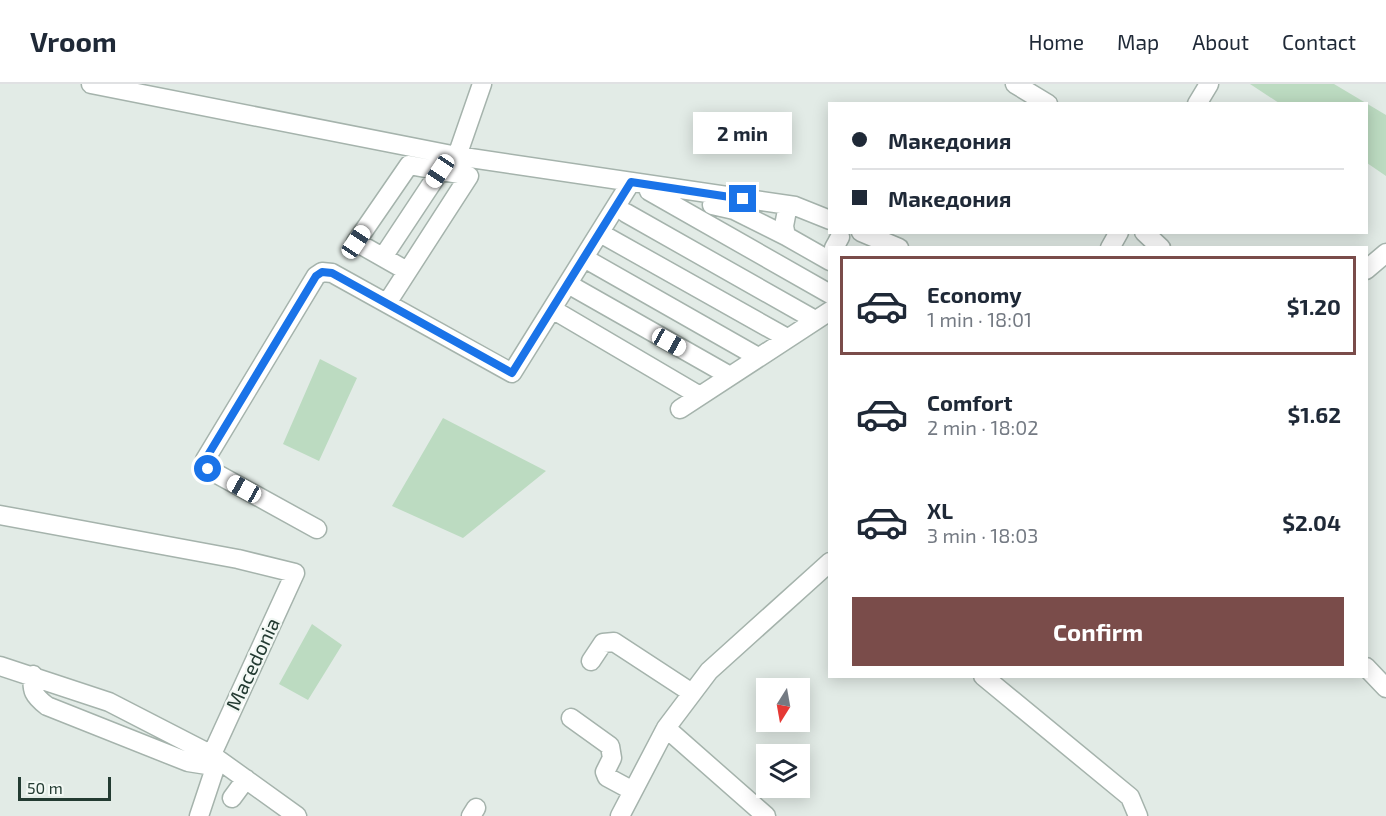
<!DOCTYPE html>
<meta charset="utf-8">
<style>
:root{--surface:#fff;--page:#f6f6f7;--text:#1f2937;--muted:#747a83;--line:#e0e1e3;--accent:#7a4c4a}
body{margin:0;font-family:"Exo 2",sans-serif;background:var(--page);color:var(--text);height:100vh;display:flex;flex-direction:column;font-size:22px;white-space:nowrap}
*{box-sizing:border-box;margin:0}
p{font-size:20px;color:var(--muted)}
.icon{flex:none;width:33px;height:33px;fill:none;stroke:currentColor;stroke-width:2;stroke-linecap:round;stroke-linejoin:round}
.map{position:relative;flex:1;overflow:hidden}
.drawer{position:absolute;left:828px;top:162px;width:540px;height:432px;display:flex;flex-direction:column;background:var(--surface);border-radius:0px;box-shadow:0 3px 15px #0003}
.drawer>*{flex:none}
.top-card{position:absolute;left:828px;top:18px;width:540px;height:132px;border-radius:0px;box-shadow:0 3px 15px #0003;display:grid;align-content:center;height:132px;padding:0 24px;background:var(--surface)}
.needle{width:39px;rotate:191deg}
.fabs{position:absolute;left:756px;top:594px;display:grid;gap:12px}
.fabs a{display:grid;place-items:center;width:54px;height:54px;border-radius:0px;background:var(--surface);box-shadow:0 3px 15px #0003;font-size:30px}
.scale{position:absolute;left:18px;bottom:15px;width:93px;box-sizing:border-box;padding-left:6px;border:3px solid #233b32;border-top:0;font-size:16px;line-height:21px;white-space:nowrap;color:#233b32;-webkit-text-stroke:4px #f2f8f4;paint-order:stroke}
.end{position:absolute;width:27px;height:27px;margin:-14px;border:8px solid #1a73e8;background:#fff;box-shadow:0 0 0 3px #fff}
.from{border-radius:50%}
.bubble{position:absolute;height:42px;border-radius:0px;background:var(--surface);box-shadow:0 3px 15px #0003;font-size:20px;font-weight:700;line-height:42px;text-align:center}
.car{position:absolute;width:18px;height:36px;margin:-18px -9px;border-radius:8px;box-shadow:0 0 4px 2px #0007;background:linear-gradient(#fff 24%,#345 0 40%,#fff 0 76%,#345 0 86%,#fff 0)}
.top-card b{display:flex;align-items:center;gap:21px;height:57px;font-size:22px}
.top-card b+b{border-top:2px solid var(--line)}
.top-card i{width:15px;height:15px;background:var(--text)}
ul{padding:10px 0 0;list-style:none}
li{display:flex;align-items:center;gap:18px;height:99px;margin:0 12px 9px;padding:0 12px;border:3px solid transparent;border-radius:0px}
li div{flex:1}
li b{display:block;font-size:22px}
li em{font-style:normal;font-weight:700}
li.active{border-color:var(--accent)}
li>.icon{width:54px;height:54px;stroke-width:1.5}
.cta{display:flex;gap:12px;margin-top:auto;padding:12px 24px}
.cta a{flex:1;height:69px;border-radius:0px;background:var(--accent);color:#fff;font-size:24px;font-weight:700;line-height:69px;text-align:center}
header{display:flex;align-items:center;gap:36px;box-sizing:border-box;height:84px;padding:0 30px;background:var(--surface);border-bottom:2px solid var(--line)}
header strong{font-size:28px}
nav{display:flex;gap:33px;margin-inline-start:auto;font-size:21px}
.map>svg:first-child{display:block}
</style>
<header>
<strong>Vroom</strong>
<nav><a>Home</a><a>Map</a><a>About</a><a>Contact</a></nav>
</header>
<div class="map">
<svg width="1386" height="732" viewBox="0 0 1386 732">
<rect width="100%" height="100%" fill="#e2ebe6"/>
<path fill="#bcdbc1" d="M1250,0H1334L1386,31V92L1367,79L1366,20L1279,19Z
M320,275L357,294L319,377L283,360Z
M443,334L546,387L463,454L392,422Z
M312,540L342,561L308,616L279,600Z"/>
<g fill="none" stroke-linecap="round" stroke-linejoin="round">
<g stroke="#a5b3ac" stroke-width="21">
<path id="minor" d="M91,0L457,72L795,122L830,136
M1015,0L1048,20
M1197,20L1209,0
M457,72L482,0
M649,107L830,210
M712,121L734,126L786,152
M788,121L784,142L786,152L830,177
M626,129L815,236
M861,148L899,164
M1144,148L1161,164
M600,149L787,254
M834,164L840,153
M1110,164L1119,148
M383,173L440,87
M584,174L758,273
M1366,186L1386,169
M568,200L730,292
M387,219L469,92L409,81L356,158L407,187
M552,225L700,312
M680,325L830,227
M0,431L238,475L295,489L207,681L188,678L47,622C34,612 31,607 33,591
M317,445L208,385L205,381V376L316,192L322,188L332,189L512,289L631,98
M591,577L603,559L614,558L692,609
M0,582L109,618L212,671L297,732
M1366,583L1386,604
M983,592L1130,713L1138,732
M571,634L610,662L612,674L605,688L607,693L633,707
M666,644L766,732
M232,714L246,695
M199,732L214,687L207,681
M471,732L476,724
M620,732L666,644L709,587L830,478"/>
</g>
<use href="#minor" stroke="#fff" stroke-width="18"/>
</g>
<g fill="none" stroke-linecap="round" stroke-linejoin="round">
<path stroke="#1a73e8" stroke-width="8" d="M208,385L205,376L316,192L322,188L332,189L512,289L631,98L743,115"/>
</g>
<g text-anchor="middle" stroke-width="4.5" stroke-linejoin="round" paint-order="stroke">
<g font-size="20" fill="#233b32" stroke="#f2f8f4">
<text transform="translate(253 580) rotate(-65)" y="7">Macedonia</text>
</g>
</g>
</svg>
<div class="fabs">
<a><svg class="needle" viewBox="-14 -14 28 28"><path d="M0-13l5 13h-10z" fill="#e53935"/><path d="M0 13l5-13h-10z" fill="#747a83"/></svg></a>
<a><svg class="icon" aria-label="layers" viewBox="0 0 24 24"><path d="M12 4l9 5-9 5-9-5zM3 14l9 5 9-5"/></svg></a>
</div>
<div class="scale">50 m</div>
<i class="end from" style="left:208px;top:385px"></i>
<i class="end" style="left:743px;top:115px"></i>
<div class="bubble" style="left:693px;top:28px;width:99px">2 min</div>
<i class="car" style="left:440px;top:87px;rotate:214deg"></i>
<i class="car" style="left:356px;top:158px;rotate:34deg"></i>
<i class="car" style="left:669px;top:258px;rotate:119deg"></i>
<i class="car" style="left:244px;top:405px;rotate:299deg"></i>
<div class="top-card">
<b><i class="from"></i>Македония</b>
<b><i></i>Македония</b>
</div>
<section class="drawer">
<ul>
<li class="active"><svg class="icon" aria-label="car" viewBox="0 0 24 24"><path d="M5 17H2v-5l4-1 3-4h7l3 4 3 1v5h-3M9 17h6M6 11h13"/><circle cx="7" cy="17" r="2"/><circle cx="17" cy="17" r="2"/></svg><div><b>Economy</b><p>1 min · 18:01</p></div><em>$1.20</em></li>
<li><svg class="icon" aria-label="car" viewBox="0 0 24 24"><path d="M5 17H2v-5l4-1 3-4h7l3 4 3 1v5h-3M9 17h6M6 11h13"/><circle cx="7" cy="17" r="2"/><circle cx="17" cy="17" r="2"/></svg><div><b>Comfort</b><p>2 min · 18:02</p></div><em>$1.62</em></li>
<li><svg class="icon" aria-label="car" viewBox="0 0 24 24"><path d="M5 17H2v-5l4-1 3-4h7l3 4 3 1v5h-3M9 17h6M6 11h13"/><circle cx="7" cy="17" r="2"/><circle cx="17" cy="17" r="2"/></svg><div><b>XL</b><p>3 min · 18:03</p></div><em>$2.04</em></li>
</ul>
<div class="cta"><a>Confirm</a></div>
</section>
</div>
